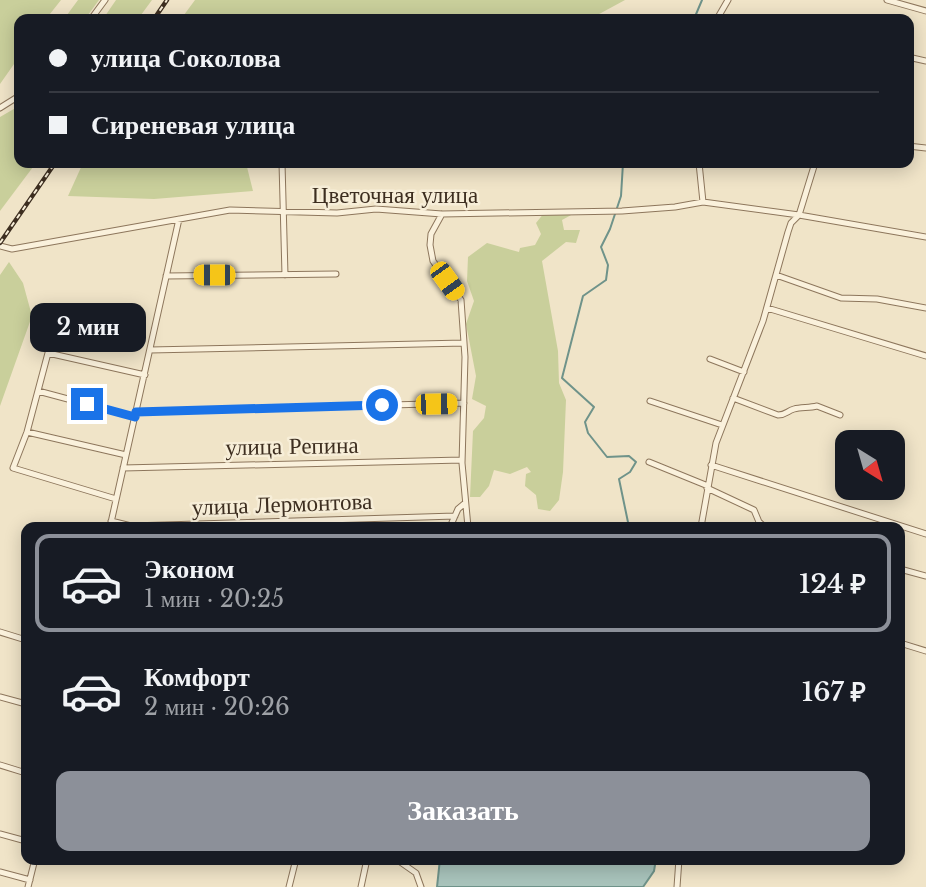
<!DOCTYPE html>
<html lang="ru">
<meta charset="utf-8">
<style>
:root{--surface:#171b24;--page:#20242c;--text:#f1f3f6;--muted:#9ea1a6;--line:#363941;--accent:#8c9099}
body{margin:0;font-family:"Libre Baskerville",serif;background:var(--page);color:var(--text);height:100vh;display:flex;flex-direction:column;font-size:26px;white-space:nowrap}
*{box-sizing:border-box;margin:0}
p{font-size:23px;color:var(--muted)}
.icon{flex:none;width:38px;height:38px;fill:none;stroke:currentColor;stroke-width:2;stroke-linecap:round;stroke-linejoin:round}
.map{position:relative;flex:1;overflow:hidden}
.sheet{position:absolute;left:21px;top:522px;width:884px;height:343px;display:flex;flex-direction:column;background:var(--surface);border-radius:14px;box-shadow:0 4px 18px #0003}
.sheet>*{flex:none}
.guide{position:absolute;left:14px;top:14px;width:900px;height:154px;border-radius:14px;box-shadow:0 4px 18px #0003;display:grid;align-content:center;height:154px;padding:0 35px;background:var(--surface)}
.needle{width:46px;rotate:143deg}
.fabs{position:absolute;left:835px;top:430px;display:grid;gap:14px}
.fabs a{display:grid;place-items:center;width:70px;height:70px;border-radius:14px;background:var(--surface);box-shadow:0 4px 18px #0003;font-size:35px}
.end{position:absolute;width:32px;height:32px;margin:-16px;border:9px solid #1a73e8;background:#fff;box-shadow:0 0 0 4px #fff}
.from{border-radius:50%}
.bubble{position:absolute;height:49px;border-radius:14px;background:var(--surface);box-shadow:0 4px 18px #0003;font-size:23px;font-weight:600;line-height:49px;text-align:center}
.car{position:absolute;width:21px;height:42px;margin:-21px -10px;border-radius:9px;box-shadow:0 0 5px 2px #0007;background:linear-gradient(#f5c518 24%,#345 0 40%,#f5c518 0 76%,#345 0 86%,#f5c518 0)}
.guide b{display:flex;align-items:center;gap:24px;height:66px;font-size:26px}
.guide b+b{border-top:2px solid var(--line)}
.guide i{width:18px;height:18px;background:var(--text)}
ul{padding:12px 0 0;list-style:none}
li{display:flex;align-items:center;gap:21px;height:98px;margin:0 14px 10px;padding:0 21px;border:4px solid transparent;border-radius:14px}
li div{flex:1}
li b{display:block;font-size:26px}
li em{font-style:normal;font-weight:600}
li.on{border-color:var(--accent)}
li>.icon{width:63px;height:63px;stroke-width:1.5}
.cta{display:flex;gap:14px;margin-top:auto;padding:14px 35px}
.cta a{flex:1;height:80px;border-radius:14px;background:var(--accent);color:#fff;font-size:28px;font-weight:600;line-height:80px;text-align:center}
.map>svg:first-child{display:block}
</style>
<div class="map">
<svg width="926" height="887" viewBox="0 0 926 887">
<rect width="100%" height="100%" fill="#f0e4c8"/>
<path fill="#c9cf9b" d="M0,0H61L46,19H19V57L0,84Z
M78,0H99L85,19H64Z
M116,0H152L138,19H103Z
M195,0H625L590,19H181Z
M19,106V163H36L0,211V117Z
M83,163H246L253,191L154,199L68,196Z
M544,213L573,214L562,220L564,230H580L576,243L566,242L542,261L558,351L559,383L566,400L563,472L559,500L550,511L538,509L536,495L525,486L526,474L531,472L527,467L510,474L494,470L489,486L480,497H470L473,431L484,418L486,406L472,399L476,376L466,324L474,301L467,281L468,257L487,243L519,252L520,248L535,245L541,234L536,223Z
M9,262L23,283L32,316L0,406V275Z"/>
<path fill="#a9c4bc" stroke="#6f938a" stroke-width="2" d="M440,859H656L654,871L643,887H437Z"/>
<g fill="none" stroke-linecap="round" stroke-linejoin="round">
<path stroke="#6f938a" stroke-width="2" d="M694,19L702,0
M623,163L621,196L610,229L601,247L608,265L606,280L583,296L562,378L594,407L585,422L588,433L607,457L629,456L636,462L630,472L619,479L629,527"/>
<g stroke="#8d765c" stroke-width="7">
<path id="minor" d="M887,0L926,11
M769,18L778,19
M91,19L105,0
M717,19L728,0
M908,57L926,61
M0,108L19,96
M908,146L926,148
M282,163L285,275
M699,163L703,202
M442,214L431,234L430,245L433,261L461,300L465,357L462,463L468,527
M0,246L12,249L230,210L337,213L376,209L442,214L622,211L675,207L703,202L799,215L926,237
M776,275L841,298L877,299L926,308
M166,276L336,274
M767,308L926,356
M150,350L464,343
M710,359L744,372
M38,391L135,417
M733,398L778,415C786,415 787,411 794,409C801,407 809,408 817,406L840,415
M650,401L722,425
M136,412L464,403
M27,432L126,455
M649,462L708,486
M711,465L926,534
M123,468L462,460
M707,488L754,510L759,522L765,527
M116,499L13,468L27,432L48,353L145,375
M111,521L131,526L455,516
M110,527L179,219
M450,527L458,509L464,504
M701,527L716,443L763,321L788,232L791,223L799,215L815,163
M900,569L926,576
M0,632L26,640
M900,643L926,651
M0,697L26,704
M0,765L26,773
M0,834L26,841
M396,859L416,873L421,887
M0,872L30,880
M28,887L35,859
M289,887L296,859
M361,887L367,859
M677,887L679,859"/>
</g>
<use href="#minor" stroke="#faf1dc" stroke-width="5"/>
<g stroke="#3d2e20" stroke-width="4.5">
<path id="rail" d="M154,19L167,0
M0,243L55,163"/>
</g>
<use href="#rail" stroke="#f7eed8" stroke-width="2" stroke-dasharray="5" stroke-linecap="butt"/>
</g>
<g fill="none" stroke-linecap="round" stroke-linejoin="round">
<path stroke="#1a73e8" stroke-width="9" d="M87,404L135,417L136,412L382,405"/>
</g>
<g text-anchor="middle" stroke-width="5" stroke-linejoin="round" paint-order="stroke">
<g font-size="23" fill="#3d2e20" stroke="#f7eed8">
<text x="395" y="203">Цветочная улица</text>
<text transform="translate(292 446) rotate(-1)" y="8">улица Репина</text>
<text transform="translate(282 504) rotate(-2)" y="8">улица Лермонтова</text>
</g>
</g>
</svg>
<div class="fabs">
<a><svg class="needle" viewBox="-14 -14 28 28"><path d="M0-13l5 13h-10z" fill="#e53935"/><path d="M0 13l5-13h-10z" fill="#9ea1a6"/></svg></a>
</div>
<i class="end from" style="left:382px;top:405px"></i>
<i class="end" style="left:87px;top:404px"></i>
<div class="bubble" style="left:30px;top:303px;width:116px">2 мин</div>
<i class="car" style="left:214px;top:275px;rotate:270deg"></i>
<i class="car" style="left:447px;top:281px;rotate:144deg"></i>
<i class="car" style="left:436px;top:404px;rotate:89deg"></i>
<div class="guide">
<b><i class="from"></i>улица Соколова</b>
<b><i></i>Сиреневая улица</b>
</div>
<section class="sheet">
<ul>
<li class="on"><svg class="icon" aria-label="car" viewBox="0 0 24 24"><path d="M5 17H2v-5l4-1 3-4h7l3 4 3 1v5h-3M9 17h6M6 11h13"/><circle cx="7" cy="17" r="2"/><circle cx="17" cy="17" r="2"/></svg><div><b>Эконом</b><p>1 мин · 20:25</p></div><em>124 ₽</em></li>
<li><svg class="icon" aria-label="car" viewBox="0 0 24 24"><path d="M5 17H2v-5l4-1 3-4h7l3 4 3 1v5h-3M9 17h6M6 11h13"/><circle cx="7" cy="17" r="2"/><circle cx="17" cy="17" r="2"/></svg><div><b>Комфорт</b><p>2 мин · 20:26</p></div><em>167 ₽</em></li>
</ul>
<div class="cta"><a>Заказать</a></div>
</section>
</div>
